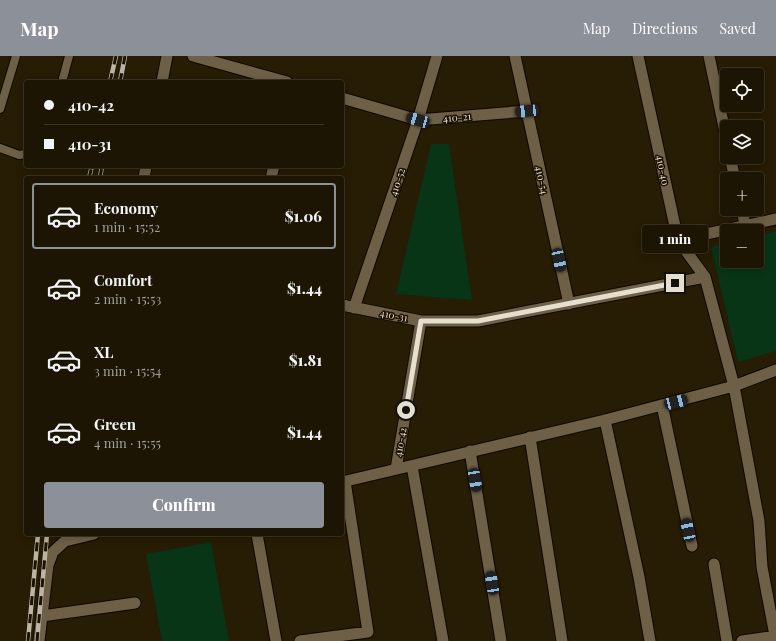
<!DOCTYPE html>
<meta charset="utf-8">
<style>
:root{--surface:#1d1503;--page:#251e0d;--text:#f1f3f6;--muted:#a09f9a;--line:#3b3425;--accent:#8c9099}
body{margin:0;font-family:"Playfair Display",serif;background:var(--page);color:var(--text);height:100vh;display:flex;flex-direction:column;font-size:15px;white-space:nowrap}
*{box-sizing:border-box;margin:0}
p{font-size:13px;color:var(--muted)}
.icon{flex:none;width:22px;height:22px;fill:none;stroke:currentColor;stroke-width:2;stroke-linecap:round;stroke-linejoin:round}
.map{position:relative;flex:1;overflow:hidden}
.sheet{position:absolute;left:24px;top:120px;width:320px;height:360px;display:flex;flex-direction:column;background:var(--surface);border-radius:4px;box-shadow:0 2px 10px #0003,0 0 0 1px var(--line)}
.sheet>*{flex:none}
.guide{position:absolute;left:24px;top:24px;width:320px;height:88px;border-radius:4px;box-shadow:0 2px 10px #0003,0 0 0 1px var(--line);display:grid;align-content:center;height:88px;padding:0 20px;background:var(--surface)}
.tools{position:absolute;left:720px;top:12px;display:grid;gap:8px}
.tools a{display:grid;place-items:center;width:44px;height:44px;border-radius:4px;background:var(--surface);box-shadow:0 2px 10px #0003,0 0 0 1px var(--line);font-size:20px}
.end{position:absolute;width:18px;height:18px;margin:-9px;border:5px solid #e6dfd0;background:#111;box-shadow:0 0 0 2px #111}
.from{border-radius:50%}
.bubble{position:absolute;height:28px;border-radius:4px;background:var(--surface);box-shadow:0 2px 10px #0003,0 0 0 1px var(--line);font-size:13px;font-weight:800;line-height:28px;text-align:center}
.car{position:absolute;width:12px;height:24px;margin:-12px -6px;border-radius:5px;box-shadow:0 0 3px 1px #0007;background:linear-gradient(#222 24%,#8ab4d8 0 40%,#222 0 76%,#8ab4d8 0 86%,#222 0)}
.guide b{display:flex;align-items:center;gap:14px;height:38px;font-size:15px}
.guide b+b{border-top:1px solid var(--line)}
.guide i{width:10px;height:10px;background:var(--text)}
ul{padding:7px 0 0;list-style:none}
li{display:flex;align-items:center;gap:12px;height:66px;margin:0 8px 6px;padding:0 12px;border:2px solid transparent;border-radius:4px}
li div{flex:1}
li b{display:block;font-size:15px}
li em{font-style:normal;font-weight:800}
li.active{border-color:var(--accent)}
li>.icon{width:36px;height:36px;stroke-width:1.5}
.primary-button{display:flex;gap:8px;margin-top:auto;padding:8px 20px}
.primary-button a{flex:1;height:46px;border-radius:4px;background:var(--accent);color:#fff;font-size:16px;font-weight:800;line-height:46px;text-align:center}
header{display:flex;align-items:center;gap:24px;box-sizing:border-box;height:56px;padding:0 20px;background:var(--accent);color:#fff}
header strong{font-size:19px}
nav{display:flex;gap:22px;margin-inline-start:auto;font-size:14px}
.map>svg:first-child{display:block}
</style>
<header>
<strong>Map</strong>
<nav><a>Map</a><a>Directions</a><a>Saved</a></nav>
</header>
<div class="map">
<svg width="776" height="585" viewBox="0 0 776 585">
<rect width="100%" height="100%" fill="#271c04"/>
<path fill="#073515" d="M431,88H449L472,244L396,238Z
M776,175V295L738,306L711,191L727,187V205H757V180Z
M211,486L229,585H162L146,498Z"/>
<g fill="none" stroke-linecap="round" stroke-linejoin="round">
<g stroke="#0f0600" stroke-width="10">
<path id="service" d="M62,26L69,0
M0,53L16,0
M0,92L19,99L26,98"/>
</g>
<g stroke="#0f0600" stroke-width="13">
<path id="minor" d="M193,0L287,26
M515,0L569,248
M638,0L678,184L705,221L734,330L759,465L762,511L776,585
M709,0L727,85
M162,26L167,0
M342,42L418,64L527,55
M730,101L735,123
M144,122L146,110
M271,122L274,110
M742,153L745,169
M678,184L776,163
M342,249L421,265H478L705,221
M354,252L418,64L437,0
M662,349L692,490
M605,364L639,521L650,585
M530,381L562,585
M470,395L501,585
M412,410L443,585
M396,413L421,265
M342,426L605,364L734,330L776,314
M257,478L276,585
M714,508L727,585
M42,560L135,547
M39,585L48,509L53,496L65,485L94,478
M300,585L368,576L345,425
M742,585L776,580"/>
</g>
<use href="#service" stroke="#6d6046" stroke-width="8"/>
<use href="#minor" stroke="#6d6046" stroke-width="11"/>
<g stroke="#bcb5a4" stroke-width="4.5">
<path id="rail" d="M110,26L116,0
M120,26L125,0
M89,122L92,110
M100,122L102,110
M28,585L38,478
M37,585L47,478"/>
</g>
<use href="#rail" stroke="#1d1200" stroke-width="3" stroke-dasharray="9" stroke-linecap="butt"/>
</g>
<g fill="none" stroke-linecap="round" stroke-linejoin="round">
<path stroke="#e6dfd0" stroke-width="5" d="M406,354L421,265H478L675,227"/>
</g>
<g text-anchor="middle" stroke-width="3" stroke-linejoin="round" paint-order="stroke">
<g font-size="10" fill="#e6dfd0" stroke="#1d1200">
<text transform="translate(457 61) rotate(-5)" y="4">410-21</text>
<text transform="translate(663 114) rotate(78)" y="4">410-40</text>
<text transform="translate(542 124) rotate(78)" y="4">410-54</text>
<text transform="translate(397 126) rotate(-71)" y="4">410-52</text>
<text transform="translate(394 259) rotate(11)" y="4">410-31</text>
<text transform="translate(400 386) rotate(-80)" y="4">410-42</text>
</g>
</g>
</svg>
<div class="tools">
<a><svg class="icon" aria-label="locate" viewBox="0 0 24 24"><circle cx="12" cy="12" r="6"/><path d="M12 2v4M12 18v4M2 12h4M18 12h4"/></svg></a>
<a><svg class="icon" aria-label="layers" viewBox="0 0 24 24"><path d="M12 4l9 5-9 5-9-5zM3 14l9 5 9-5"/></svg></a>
<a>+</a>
<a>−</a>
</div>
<i class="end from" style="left:406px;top:354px"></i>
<i class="end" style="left:675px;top:227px"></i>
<div class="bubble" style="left:642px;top:169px;width:66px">1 min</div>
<i class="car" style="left:527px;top:55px;rotate:265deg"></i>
<i class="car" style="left:418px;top:64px;rotate:286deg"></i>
<i class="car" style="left:559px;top:204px;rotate:168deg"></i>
<i class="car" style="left:676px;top:346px;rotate:76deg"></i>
<i class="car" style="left:475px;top:424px;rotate:171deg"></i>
<i class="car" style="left:688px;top:474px;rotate:348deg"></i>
<i class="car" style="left:492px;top:527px;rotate:351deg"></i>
<div class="guide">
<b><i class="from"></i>410-42</b>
<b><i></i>410-31</b>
</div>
<section class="sheet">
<ul>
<li class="active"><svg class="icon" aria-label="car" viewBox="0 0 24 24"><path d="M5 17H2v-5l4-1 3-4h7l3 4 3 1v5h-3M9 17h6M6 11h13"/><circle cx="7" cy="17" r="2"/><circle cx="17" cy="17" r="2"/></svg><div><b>Economy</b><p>1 min · 15:52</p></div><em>$1.06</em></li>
<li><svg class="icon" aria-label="car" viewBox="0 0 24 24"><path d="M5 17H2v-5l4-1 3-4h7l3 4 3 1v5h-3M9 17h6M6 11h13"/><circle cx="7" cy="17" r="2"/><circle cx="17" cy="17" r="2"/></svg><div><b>Comfort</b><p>2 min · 15:53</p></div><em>$1.44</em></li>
<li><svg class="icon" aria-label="car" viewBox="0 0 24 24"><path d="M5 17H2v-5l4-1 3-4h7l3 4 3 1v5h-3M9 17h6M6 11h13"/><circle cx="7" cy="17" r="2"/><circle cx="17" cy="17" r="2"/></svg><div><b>XL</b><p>3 min · 15:54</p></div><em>$1.81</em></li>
<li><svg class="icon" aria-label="car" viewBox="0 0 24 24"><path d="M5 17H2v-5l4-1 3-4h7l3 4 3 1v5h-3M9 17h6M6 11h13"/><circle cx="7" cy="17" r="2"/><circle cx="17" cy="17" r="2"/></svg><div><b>Green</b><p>4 min · 15:55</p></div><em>$1.44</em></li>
</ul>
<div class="primary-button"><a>Confirm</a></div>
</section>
</div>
